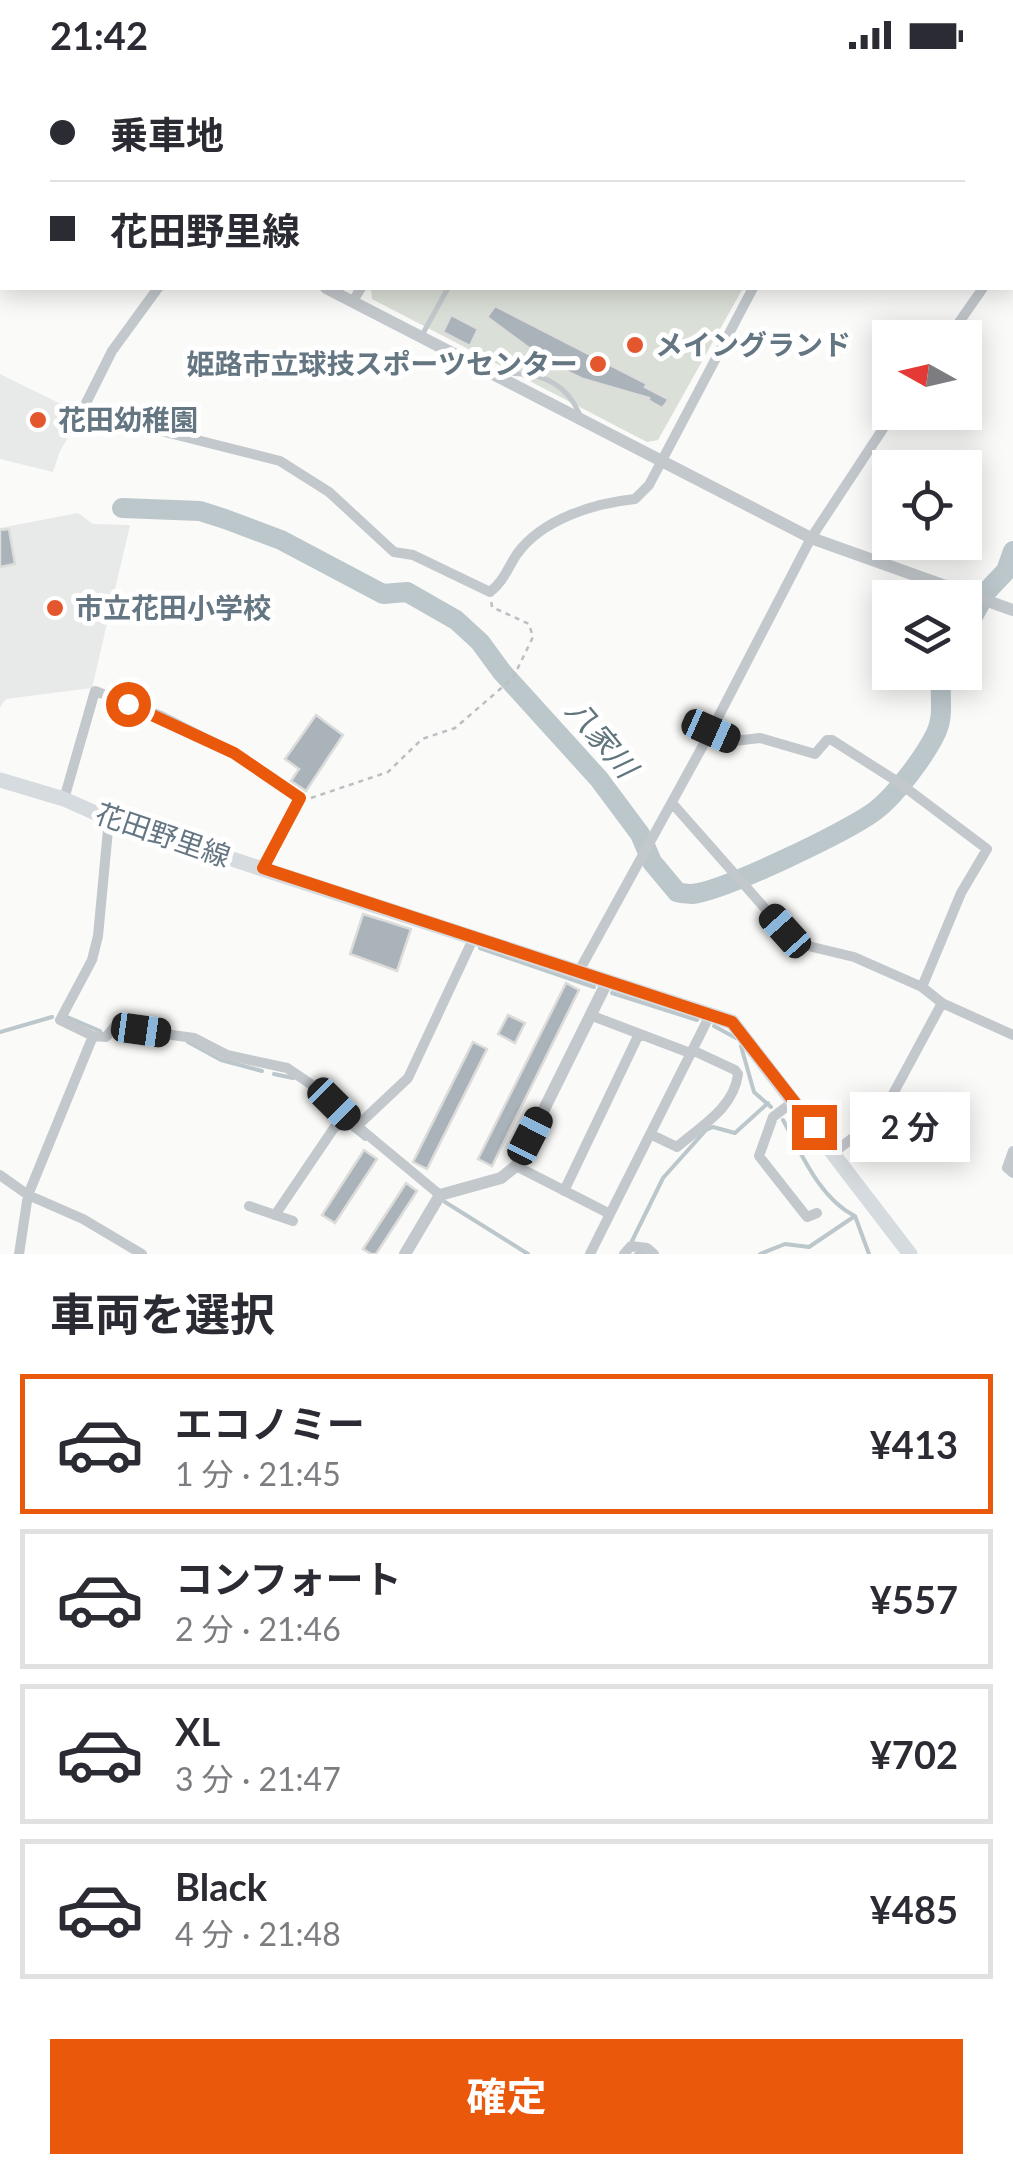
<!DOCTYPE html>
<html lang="ja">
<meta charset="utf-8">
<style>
:root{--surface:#fff;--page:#f7f7f7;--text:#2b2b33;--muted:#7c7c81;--line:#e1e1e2;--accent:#ea580c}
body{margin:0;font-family:Lato,"Noto Sans JP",sans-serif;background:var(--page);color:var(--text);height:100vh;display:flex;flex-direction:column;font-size:38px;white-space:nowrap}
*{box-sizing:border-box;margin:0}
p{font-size:32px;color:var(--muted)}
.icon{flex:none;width:55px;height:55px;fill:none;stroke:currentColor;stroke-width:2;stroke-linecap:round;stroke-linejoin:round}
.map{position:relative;height:1184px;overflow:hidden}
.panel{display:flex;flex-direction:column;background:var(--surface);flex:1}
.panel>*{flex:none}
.guide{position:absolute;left:0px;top:0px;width:1015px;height:220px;box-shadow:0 5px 25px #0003;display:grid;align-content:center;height:220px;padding:0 50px;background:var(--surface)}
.needle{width:65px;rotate:278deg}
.buttons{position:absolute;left:872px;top:250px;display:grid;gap:20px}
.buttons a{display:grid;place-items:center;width:110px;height:110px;border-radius:0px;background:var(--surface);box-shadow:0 5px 25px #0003;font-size:50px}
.end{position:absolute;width:45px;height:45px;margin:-22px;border:12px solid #ea580c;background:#fff;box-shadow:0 0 0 5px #fff}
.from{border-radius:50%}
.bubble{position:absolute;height:70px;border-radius:0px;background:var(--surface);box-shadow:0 5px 25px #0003;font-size:32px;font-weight:700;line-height:70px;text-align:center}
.car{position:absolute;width:30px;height:60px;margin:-30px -15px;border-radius:12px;box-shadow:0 0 8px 2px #0007;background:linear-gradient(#222 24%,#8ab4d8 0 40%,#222 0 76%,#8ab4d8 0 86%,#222 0)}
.guide b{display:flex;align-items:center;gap:35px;height:95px;font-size:38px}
.guide b+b{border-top:2px solid var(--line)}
.guide i{width:25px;height:25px;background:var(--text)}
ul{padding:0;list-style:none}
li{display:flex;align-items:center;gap:30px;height:140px;margin:0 20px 15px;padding:0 30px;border:5px solid var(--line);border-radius:0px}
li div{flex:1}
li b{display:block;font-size:38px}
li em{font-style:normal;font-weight:700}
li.active{border-color:var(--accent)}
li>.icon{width:90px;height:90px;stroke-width:1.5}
h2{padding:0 50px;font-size:45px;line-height:120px}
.cta{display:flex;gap:20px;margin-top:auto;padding:20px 50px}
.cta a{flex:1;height:115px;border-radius:0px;background:var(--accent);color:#fff;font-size:40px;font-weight:700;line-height:115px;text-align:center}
.status{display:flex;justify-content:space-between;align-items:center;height:70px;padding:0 50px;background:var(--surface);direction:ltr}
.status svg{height:28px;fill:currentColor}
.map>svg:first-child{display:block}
</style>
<div class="status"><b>21:42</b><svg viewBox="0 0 49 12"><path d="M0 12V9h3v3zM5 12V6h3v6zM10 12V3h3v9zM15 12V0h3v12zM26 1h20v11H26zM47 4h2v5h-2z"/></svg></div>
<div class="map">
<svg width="1013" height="1184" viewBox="0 0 1013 1184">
<rect width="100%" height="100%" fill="#fafaf8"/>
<path fill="#e8e9e9" d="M0,304L75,341L76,354L60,381L53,402L0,389Z
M78,443L93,454L130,455L92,618L6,629L0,637V458Z"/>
<path fill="#dadfd7" d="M494,0H857L493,2Z
M371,218H743L658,370L647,372L372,229Z"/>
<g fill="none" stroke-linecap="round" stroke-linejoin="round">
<path stroke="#bbc7cb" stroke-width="4" d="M480,878L594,917
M612,923L697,950
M67,947L100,961
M714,956L736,968
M0,962L52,947
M119,963L159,968
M188,972L221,990L262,1001
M741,976L754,1022L771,1037
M274,1004L293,1008
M321,1028L336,1046L365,1069
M783,1050C801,1083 820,1129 855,1146
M445,1132L528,1184
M632,1171L663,1108L706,1060L713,1057L735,1063L768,1033
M636,1184H644
M760,1184L785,1174L809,1177L855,1146L869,1184"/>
<path stroke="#bbc7cb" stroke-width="20" d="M122,438L200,441L225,449L281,470L383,524L407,522L456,550L480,572L502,602L599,709L640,764L652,792L677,822C679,823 690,824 692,824C724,821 848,761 875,741C896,725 925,686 936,663C946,642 937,623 943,602
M965,561L987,521L1006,501L1013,481"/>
</g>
<path fill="#aab3b9" stroke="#dcdcda" stroke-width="2.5" d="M495,236L647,314L645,317L668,329L667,332L662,338L648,330L649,328L583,309L548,292L487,247Z
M451,245L478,259L470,276L443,262Z
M9,459L15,494L0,497V460Z
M316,645L343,665L306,721L291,711L299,699L285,689Z
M363,844L411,859L397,901L350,884Z
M566,913L579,920L492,1096L478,1089Z
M508,945L525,953L515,973L498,964Z
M473,972L487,979L427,1099L413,1092Z
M364,1080L377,1089L335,1153L322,1145Z
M406,1113L417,1121L376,1184H371L363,1179Z"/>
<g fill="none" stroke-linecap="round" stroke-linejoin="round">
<path stroke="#bbbfc2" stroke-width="2.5" stroke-dasharray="5 5" stroke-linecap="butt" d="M311,728L388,702L422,669L455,658L513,608L533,567L529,554L492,537L491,530"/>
<path stroke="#c3c8cc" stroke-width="5" d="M687,0V2
M501,2L502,0
M421,267L448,218
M502,304C536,301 565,311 579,343"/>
<path stroke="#c3c8cc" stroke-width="10" d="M933,0L938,2
M482,2L483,0
M868,2L869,0
M1012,46H1013
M0,104L2,100
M1012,177L1013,176
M158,218L112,281L85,335L91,344L128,359L161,361L280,391L329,422L394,482L413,485L490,522C504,511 507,499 517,484C542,449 595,433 635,429L649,415L753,218
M353,231L361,218
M948,268L983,218
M711,661L734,671L760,668L815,684L827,670H832L898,712L987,779L961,823L922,917L942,933L1013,965
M64,729L95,621L161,646L234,683L300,728L263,798
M672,733L785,861L804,875L854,887L922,917
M109,749L98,866L92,890L60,950L93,966L106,967L114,957L194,968L227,985L287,998L318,1019L357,1056L440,1125
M579,901L711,661L811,468L894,342
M590,945L690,983
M794,1031L773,1047L759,1086L807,1147L817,1143
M357,1056L408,1008L474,867
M650,1064L677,1077C701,1056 734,1038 738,1004L735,1000L692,980
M1013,1081L1007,1098L1013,1103
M833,1083L875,1051L886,1037L942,933
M516,1096L610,1144L710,945
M0,1105L28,1125L83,1149L142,1184
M564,1121L639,964
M249,1136L293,1151
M275,1145L334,1058L349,1049
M19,1184L28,1125L93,966
M590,1184L610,1144
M624,1184L631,1176L647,1178L654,1184"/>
<path stroke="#c3c8cc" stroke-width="12" d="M59,2L61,0
M0,48L2,50
M326,218L811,468L1013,540
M405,1184L440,1125L501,1108L516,1096L607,912"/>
<path stroke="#d6dbdf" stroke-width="15" d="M0,710L64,729L109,749L732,952L910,1184"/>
</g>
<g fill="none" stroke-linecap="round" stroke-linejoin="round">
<path stroke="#ea580c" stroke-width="12" d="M128,634L234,683L300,728L263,798L732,952L814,1057"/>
</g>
<g fill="#e4572e" stroke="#fff" stroke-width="4">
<circle cx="635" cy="275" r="10"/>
<circle cx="598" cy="294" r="10"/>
<circle cx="38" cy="350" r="10"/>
<circle cx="55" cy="538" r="10"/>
</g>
<g text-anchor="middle" stroke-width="10" stroke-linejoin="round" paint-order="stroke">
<g font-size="28" font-weight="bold" fill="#657683" stroke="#fff" text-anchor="start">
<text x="655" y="285">メイングランド</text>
<text x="578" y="304" text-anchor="end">姫路市立球技スポーツセンター</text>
<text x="58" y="360">花田幼稚園</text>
<text x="75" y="548">市立花田小学校</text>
</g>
<g font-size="28" fill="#657683" stroke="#fff">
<text transform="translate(163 765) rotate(19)" y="10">花田野里線</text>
</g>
<g font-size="30" font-style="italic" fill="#60757c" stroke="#fff">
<text transform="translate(601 669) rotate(50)" y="10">八家川</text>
</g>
</g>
</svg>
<div class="buttons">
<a><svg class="needle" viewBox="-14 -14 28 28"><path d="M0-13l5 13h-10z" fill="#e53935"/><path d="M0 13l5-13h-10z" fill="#7c7c81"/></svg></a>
<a><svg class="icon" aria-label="locate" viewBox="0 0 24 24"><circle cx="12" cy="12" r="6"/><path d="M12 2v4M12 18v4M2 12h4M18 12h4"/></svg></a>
<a><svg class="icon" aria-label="layers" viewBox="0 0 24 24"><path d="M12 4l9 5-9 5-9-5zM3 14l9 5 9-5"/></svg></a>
</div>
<i class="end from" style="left:128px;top:634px"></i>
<i class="end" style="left:814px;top:1057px"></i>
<div class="bubble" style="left:850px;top:1022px;width:120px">2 分</div>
<i class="car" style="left:711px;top:661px;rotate:114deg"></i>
<i class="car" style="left:785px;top:861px;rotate:318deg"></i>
<i class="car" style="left:141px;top:960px;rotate:98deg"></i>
<i class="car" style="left:334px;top:1034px;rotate:135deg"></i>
<i class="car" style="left:530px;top:1066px;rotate:27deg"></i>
<div class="guide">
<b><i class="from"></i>乗車地</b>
<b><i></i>花田野里線</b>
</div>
</div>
<section class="panel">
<h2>車両を選択</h2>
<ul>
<li class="active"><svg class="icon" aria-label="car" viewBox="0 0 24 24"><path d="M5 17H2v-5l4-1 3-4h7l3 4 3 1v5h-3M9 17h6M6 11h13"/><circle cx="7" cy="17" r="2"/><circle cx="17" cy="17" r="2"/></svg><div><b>エコノミー</b><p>1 分 · 21:45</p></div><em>¥413</em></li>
<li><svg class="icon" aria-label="car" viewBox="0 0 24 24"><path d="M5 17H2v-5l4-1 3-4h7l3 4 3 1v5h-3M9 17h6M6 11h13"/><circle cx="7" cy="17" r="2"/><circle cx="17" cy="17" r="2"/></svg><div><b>コンフォート</b><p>2 分 · 21:46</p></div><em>¥557</em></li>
<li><svg class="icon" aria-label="car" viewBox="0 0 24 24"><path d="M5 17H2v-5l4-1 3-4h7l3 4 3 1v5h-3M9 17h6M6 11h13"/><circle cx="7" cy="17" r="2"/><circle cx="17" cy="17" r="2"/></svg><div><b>XL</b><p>3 分 · 21:47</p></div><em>¥702</em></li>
<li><svg class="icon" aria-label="car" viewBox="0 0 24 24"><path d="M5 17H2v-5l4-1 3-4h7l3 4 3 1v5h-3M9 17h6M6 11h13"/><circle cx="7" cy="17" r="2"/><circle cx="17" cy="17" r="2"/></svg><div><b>Black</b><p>4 分 · 21:48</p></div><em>¥485</em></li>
</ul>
<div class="cta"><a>確定</a></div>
</section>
